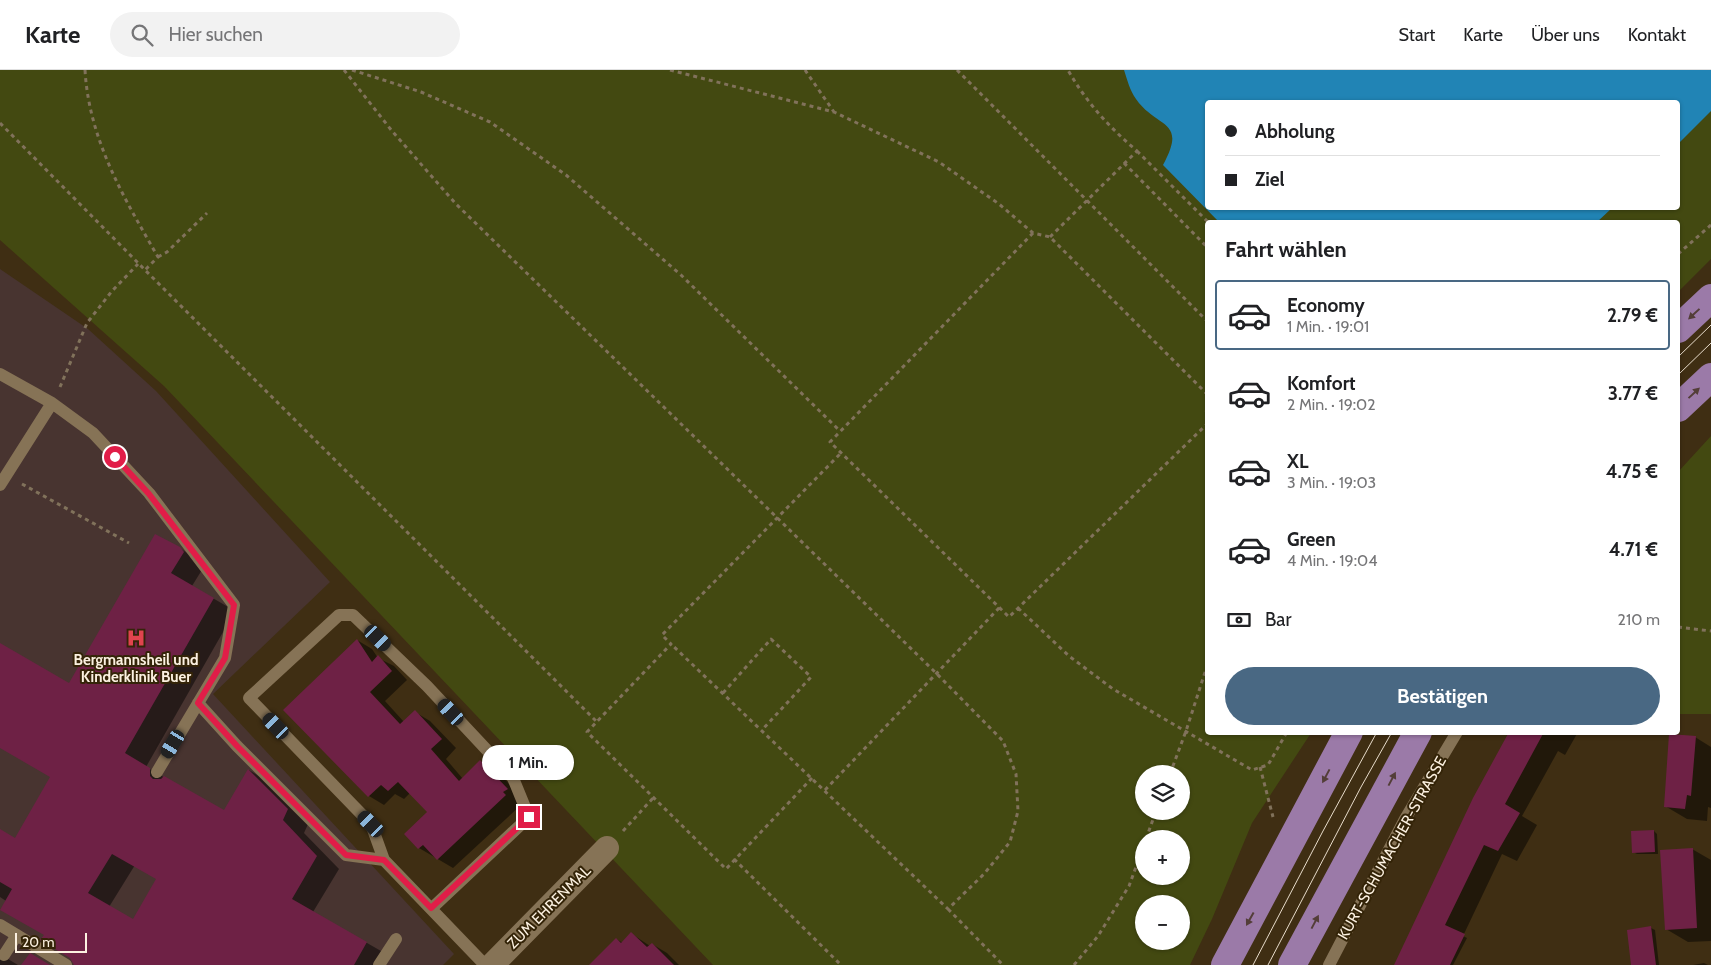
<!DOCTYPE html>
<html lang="de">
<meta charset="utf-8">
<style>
:root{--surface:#fff;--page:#f2f2f2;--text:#202124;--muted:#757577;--line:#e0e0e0;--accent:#496883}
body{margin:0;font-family:Cabin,sans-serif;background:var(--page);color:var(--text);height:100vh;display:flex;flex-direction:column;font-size:19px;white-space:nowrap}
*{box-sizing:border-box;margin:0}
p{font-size:16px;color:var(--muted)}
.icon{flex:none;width:28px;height:28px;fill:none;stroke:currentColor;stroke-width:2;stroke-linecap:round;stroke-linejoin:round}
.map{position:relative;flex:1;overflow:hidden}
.details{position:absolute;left:1205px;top:150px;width:475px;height:515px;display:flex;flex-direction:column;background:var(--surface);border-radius:5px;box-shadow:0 1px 4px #0004}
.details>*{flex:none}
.guide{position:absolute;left:1205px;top:30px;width:475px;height:110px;border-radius:5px;box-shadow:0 1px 4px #0004;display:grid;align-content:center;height:110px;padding:0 20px;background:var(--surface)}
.tools{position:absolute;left:1135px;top:695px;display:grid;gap:10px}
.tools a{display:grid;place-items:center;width:55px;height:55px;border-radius:50%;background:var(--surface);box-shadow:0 1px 4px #0004;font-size:25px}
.scale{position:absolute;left:15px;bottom:12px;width:72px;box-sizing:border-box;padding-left:5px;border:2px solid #fcf1e1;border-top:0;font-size:14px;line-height:18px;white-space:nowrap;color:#fcf1e1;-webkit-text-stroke:4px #342408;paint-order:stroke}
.end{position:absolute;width:22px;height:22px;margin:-11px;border:6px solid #e11d48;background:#fff;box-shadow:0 0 0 2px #fff}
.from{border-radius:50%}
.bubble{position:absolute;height:35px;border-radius:18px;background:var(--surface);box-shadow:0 1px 4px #0004;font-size:16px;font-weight:700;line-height:35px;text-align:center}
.car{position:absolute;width:15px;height:30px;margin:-15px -8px;border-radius:6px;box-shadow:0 0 4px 1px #0007;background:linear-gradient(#222 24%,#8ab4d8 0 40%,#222 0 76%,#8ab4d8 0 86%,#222 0)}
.guide b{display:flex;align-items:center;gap:18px;height:48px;font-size:19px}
.guide b+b{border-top:1px solid var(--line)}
.guide i{width:12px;height:12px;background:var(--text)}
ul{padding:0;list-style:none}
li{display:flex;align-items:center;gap:15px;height:70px;margin:0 10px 8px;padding:0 10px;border:2px solid transparent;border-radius:5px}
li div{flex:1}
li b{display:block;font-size:19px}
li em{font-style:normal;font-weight:700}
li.current{border-color:var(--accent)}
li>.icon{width:45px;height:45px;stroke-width:1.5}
h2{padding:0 20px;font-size:22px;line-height:60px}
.pay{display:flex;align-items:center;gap:12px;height:55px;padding:0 20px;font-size:19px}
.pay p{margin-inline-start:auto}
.action{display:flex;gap:10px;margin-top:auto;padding:10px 20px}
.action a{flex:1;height:58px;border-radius:30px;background:var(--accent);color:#fff;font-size:20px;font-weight:700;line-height:58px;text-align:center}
header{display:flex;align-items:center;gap:30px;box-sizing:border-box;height:70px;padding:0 25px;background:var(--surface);border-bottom:1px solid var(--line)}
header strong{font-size:24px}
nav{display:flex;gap:28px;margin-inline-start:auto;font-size:18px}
.search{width:350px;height:45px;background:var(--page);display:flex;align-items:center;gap:12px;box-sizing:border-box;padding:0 18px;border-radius:28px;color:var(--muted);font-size:19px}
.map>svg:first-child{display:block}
</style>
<header>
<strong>Karte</strong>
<div class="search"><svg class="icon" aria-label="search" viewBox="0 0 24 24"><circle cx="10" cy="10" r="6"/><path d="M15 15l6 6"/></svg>Hier suchen</div>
<nav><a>Start</a><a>Karte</a><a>Über uns</a><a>Kontakt</a></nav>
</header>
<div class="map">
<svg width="1711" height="895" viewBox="0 0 1711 895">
<rect width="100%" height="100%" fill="#3f2e13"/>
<path fill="#483430" d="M0,199L88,259L156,321L330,512L213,624L454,884L443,895H0Z"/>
<path fill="#434911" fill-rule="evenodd" d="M0,0H1711V189L1678,222V152H1208V662L1311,663L1252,753L1212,849L1190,895H713L164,316L0,170ZM1208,32H1678V138H1208ZM1144,704H1181V741H1144ZM1144,769H1181V806H1144ZM1144,834H1181V871H1144Z
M1711,366V644H1678V402Z"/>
<path fill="#2184b5" d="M1124,0H1711V41L1678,74V32H1208V138H1612L1597,152H1219L1163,95C1188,49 1157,59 1136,29C1130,21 1127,9 1124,0Z"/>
<path fill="#0007" fill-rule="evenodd" d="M179,478L201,491L205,495L192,516L235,541L146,697L225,742L249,700L270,713L309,752L304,763L339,799L313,842L388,885L383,895H75L74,890L6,831L0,827V761L16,770L52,707L0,677V574L69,614ZM135,795L158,808L134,851L109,837Z
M357,570L372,579L378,588L394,596L407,610L385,631L404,652L415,642L430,651L456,678L446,689L463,709L481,692L496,700L522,728L521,735L453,798L419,778L428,742L410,723L404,729L395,724L384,735L369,726Z
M1515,662H1578L1565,685L1558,681L1522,746L1537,755L1517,791L1502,784L1463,866L1467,868L1453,895H1396Z
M1695,667L1711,677V738L1708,737L1707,751L1687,749L1665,736Z
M1654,761L1657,764L1658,784H1637L1633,782Z
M1692,779L1711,790V871L1688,872L1666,859Z
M1651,858L1655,860L1659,895H1633Z
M632,864L650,876L652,874L667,883L679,895H591L616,869L623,873Z
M0,882L3,886L18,895H0Z
M1704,893L1708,895H1693Z"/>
<path fill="#6e2145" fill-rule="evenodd" d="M155,464L180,477L184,482L171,503L214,528L125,683L150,698V706L153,709H161L164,706L224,740L248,699L288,739L283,750L317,786L292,829L367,872L354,895H74L70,888L40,870L44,865L0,840L12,819L0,812V759L15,768L50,707L0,678V573L69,613ZM112,784L156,809L133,849L88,823Z
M357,569L372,592L378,585L392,601L370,622L400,654L415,640L442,669L431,679L459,711L480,690L508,719L503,722L506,725L437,790L423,775L418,779L404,764L427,742L398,712L388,721L381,715L368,727L283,640Z
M1509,662H1544L1505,734L1520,743L1498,781L1484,775L1445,855L1465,864L1450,895H1394L1473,728Z
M1669,664L1696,666L1691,726L1687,725L1685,739L1664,737Z
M1654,760L1655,782L1632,783L1631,761Z
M1693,778L1697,858L1665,860L1660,780Z
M1651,856L1656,895H1631L1627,860Z
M631,862L647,877L652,873L674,895H589L616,868L621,873Z
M30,883L50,895H21Z"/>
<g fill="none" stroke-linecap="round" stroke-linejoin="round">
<path stroke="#81725b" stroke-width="3" stroke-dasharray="4 4" stroke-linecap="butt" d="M85,0C89,70 124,128 158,187L145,200
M344,0L392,61L456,134L936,603L1003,671L1016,704L1018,741L1010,772L984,804L948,839L671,574
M352,0L421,22L490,52L566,105L681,205L840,361
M670,0L834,42L939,92L999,134L1033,163L1050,167L1208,325
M805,0L834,42
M957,0L1208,252
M0,53L145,200L597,652
M1137,81L1208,152
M1124,93L1208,178
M1033,163L830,372L1009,547L1208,353
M1050,167L1137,81C1109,57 1086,32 1068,0
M1678,184L1711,155
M158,187L167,182L207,143
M60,317L87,253L112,221L138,194
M1208,333L1205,339L1208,343
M22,414L129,473
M1018,538L1069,586L1113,619L1252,700L1268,695L1287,662
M1678,557L1711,561
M723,623L771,569L811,607L762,660
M1260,697L1273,747
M1170,704L1186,661L1208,593
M812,708L726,799L587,662L671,574L662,565L841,383
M825,720L1000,537
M623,761L653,728
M1146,769L1156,741
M734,789L841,895
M948,839L1003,895
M1074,895L1098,866L1129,816L1144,775"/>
<path stroke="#867356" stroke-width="12" d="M0,304L52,333L0,415
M52,333L93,363L149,423L234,535L225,588L157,702
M198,633L237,676L346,785L384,790L485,895
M384,790L371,754L249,628L339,545H353L427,616L513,708L529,747L431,839
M0,855L66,895
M4,885L17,865
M379,895L396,869
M1329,895L1405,749L1457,662"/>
<path stroke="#867356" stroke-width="24" d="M492,895L607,778"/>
<path stroke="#9b7aa8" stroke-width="28" d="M1678,259L1711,228
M1678,338L1711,307
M1225,895L1349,662
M1292,895L1418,662"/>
<path stroke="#e8dccb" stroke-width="1" d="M1678,287L1711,255
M1678,305L1711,273
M1253,895L1323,761L1377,662
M1268,895L1361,717L1392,662"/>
</g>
<defs><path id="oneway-solid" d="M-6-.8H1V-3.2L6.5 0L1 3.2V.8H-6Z" transform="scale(1.25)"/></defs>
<g fill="#533e38">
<use href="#oneway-solid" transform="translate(1694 244) rotate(137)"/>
<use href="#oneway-solid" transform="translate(1694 323) rotate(-43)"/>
<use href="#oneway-solid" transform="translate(1326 706) rotate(118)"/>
<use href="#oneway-solid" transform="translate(1392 709) rotate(-62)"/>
<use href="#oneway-solid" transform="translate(1250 849) rotate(119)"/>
<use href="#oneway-solid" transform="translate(1315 852) rotate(-62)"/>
</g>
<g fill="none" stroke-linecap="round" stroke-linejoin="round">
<path stroke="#e11d48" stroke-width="6" d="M115,387L149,424L234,535L225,588L198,633L237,676L346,785L384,790L431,838L529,747"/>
</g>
<defs>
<g id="hospital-bare" transform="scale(1.5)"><path d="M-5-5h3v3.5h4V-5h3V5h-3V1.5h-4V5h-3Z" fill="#e0444e" stroke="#342408" stroke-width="2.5" paint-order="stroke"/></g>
</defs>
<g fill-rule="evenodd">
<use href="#hospital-bare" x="136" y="568"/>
</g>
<g text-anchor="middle" stroke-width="4" stroke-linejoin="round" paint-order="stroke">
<g font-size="15" font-weight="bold" fill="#fcf1e1" stroke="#342408">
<text x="136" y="595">Bergmannsheil und<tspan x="136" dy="17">Kinderklinik Buer</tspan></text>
</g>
<g font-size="15" fill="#fcf1e1" stroke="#342408">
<text transform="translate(1392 778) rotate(-61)" y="5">KURT-SCHUMACHER-STRASSE</text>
<text transform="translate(549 837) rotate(-45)" y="5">ZUM EHRENMAL</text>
</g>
</g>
</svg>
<div class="tools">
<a><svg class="icon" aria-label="layers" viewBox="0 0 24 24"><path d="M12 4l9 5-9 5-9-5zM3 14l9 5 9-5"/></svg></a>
<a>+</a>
<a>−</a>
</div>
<div class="scale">20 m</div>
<i class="end from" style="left:115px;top:387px"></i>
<i class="end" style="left:529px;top:747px"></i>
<div class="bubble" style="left:482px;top:675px;width:92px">1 Min.</div>
<i class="car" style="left:378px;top:568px;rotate:134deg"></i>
<i class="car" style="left:451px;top:642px;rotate:317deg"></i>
<i class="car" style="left:276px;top:656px;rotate:316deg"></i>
<i class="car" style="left:173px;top:674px;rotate:211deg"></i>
<i class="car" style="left:371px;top:754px;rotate:316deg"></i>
<div class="guide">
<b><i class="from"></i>Abholung</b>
<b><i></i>Ziel</b>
</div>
<section class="details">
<h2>Fahrt wählen</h2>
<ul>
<li class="current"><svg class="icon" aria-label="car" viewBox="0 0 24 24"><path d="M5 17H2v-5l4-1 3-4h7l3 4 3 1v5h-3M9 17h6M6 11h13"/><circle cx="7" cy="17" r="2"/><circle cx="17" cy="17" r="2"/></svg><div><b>Economy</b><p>1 Min. · 19:01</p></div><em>2.79 €</em></li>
<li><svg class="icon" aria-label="car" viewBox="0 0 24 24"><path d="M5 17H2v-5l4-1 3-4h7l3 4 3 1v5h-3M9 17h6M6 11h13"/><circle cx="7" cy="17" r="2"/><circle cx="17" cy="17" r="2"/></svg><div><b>Komfort</b><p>2 Min. · 19:02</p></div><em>3.77 €</em></li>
<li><svg class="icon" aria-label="car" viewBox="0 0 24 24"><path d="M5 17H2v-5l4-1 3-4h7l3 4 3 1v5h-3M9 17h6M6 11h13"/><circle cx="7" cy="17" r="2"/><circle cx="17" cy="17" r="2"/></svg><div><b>XL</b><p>3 Min. · 19:03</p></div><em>4.75 €</em></li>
<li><svg class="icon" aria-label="car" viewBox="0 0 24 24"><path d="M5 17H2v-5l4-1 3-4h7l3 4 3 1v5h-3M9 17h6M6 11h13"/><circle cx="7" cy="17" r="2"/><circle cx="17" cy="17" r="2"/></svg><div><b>Green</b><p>4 Min. · 19:04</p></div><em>4.71 €</em></li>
</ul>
<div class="pay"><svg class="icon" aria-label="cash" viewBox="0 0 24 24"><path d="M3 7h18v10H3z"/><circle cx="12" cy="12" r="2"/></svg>Bar<p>210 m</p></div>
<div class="action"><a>Bestätigen</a></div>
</section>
</div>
